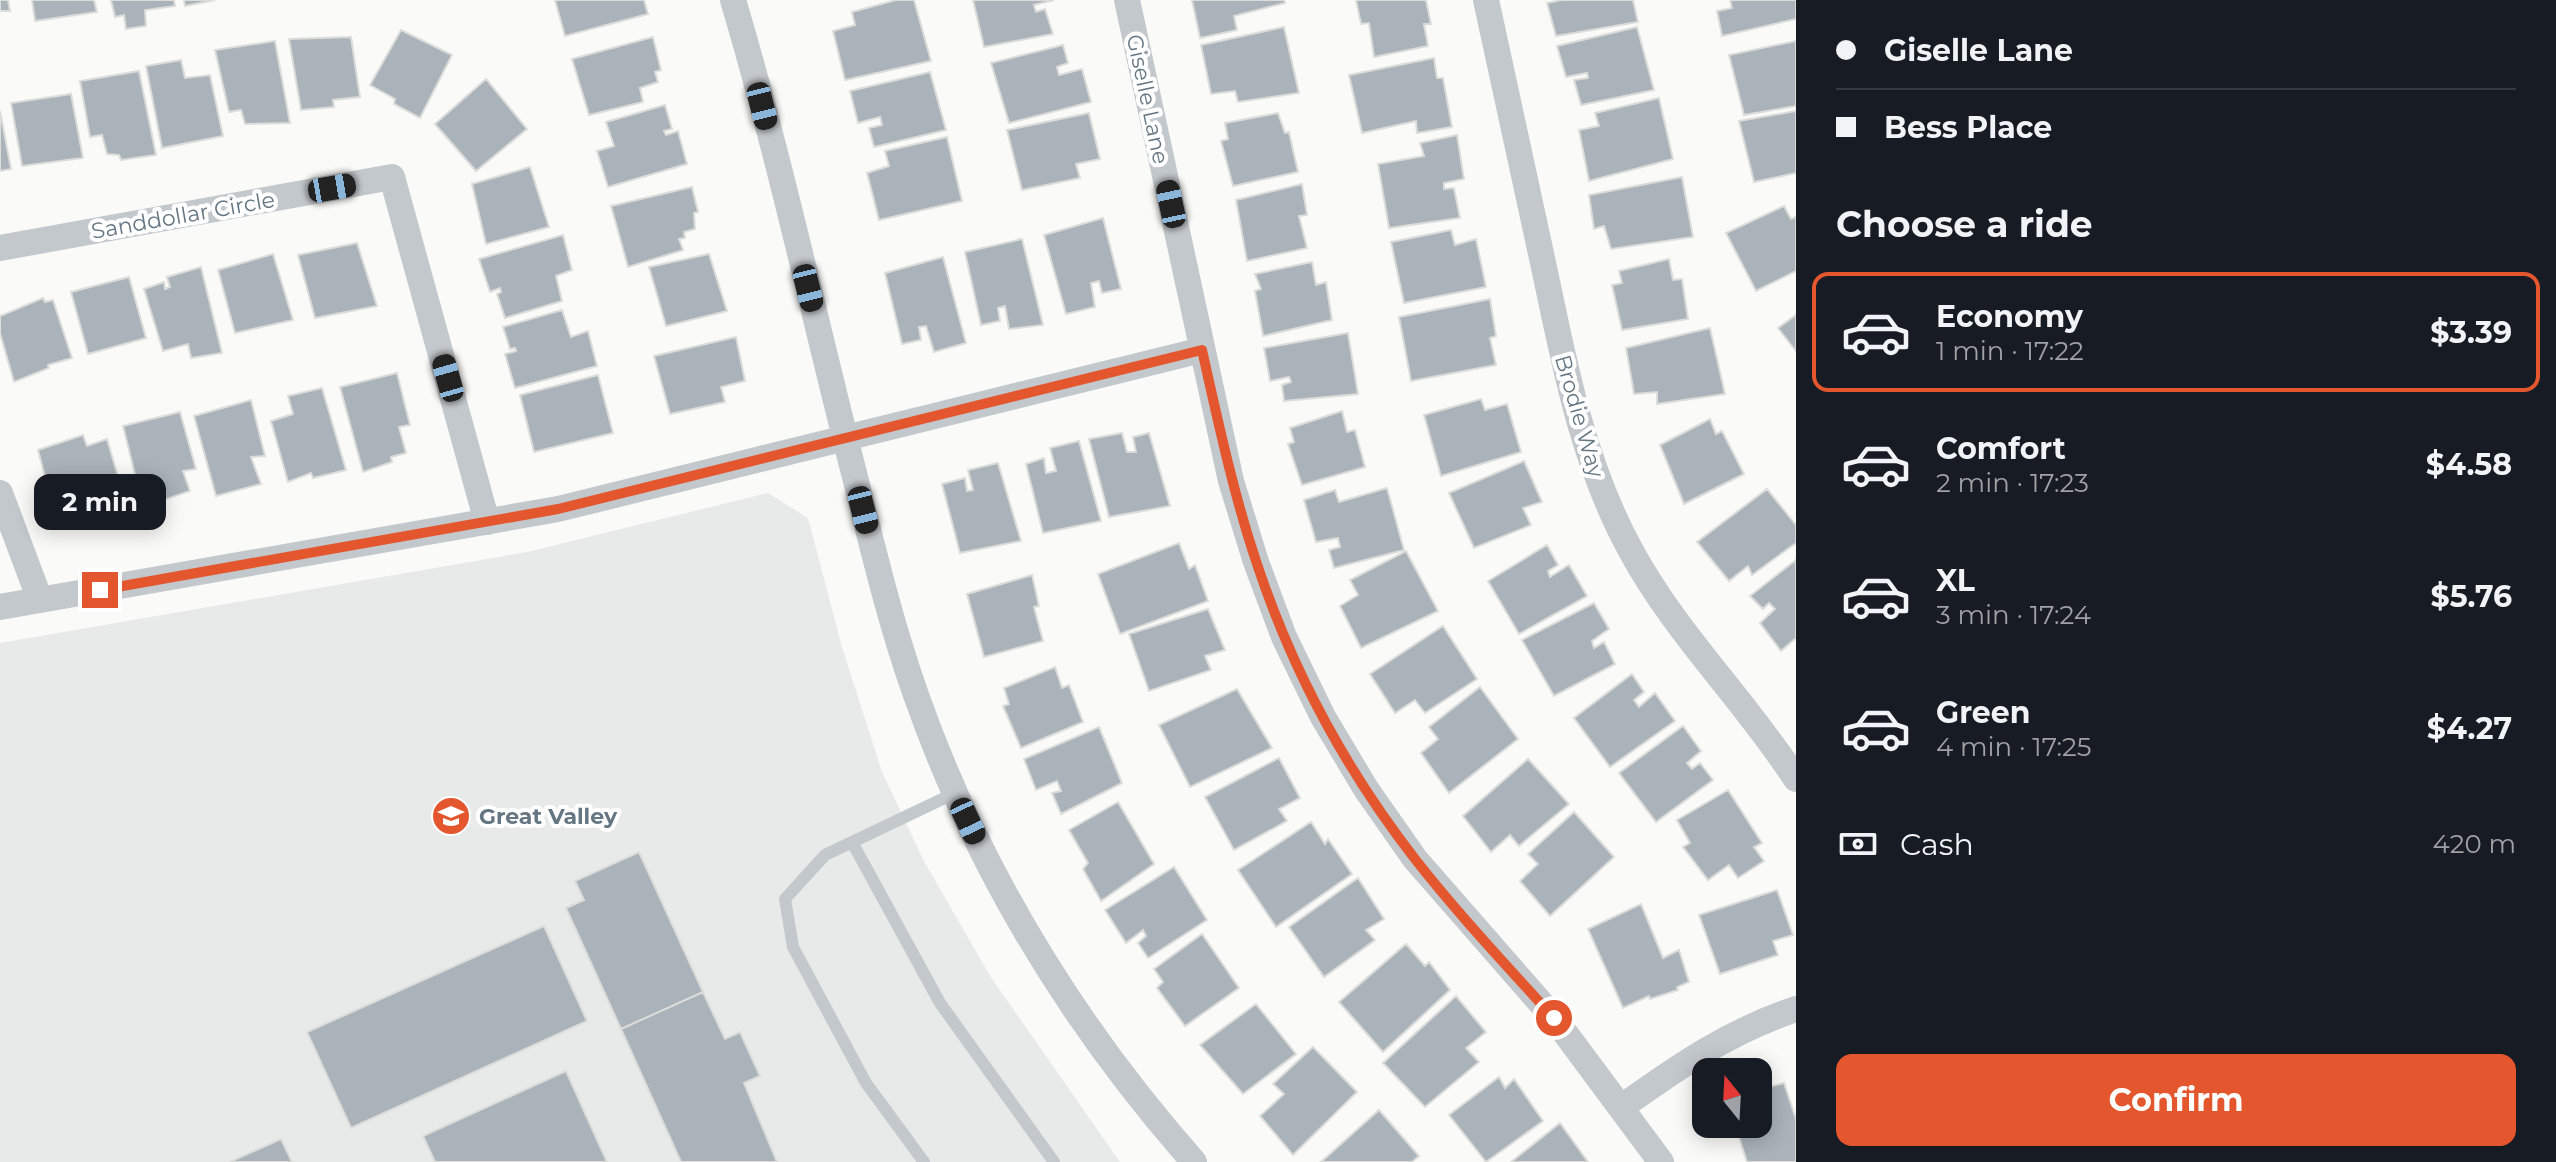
<!DOCTYPE html>
<meta charset="utf-8">
<style>
:root{--surface:#171b24;--page:#242831;--text:#f1f3f6;--muted:#9ea1a6;--line:#363941;--accent:#e4572e}
body{margin:0;font-family:Montserrat,sans-serif;background:var(--page);color:var(--text);height:100vh;display:flex;flex-direction:column;font-size:30px;white-space:nowrap}
*{box-sizing:border-box;margin:0}
p{font-size:26px;color:var(--muted)}
.icon{flex:none;width:44px;height:44px;fill:none;stroke:currentColor;stroke-width:2;stroke-linecap:round;stroke-linejoin:round}
.map{position:relative;flex:1;overflow:hidden}
.side{display:flex;flex-direction:column;background:var(--surface);width:760px}
.side>*{flex:none}
.banner{display:grid;align-content:center;height:176px;padding:0 40px;background:var(--surface)}
.needle{width:52px;rotate:342deg}
.controls{position:absolute;left:1692px;top:1058px;display:grid;gap:16px}
.controls a{display:grid;place-items:center;width:80px;height:80px;border-radius:16px;background:var(--surface);box-shadow:0 4px 20px #0003;font-size:40px}
.end{position:absolute;width:36px;height:36px;margin:-18px;border:10px solid #e4572e;background:#fff;box-shadow:0 0 0 4px #fff}
.from{border-radius:50%}
.bubble{position:absolute;height:56px;border-radius:16px;background:var(--surface);box-shadow:0 4px 20px #0003;font-size:26px;font-weight:700;line-height:56px;text-align:center}
.car{position:absolute;width:24px;height:48px;margin:-24px -12px;border-radius:10px;box-shadow:0 0 6px 2px #0007;background:linear-gradient(#222 24%,#8ab4d8 0 40%,#222 0 76%,#8ab4d8 0 86%,#222 0)}
.banner b{display:flex;align-items:center;gap:28px;height:76px;font-size:30px}
.banner b+b{border-top:2px solid var(--line)}
.banner i{width:20px;height:20px;background:var(--text)}
ul{padding:0;list-style:none}
li{display:flex;align-items:center;gap:24px;height:120px;margin:0 16px 12px;padding:0 24px;border:4px solid transparent;border-radius:16px}
li div{flex:1}
li b{display:block;font-size:30px}
li em{font-style:normal;font-weight:700}
li.selected{border-color:var(--accent)}
li>.icon{width:72px;height:72px;stroke-width:1.5}
h2{padding:0 40px;font-size:36px;line-height:96px}
.pay{display:flex;align-items:center;gap:20px;height:88px;padding:0 40px;font-size:30px}
.pay p{margin-inline-start:auto}
.action{display:flex;gap:16px;margin-top:auto;padding:16px 40px}
.action a{flex:1;height:92px;border-radius:16px;background:var(--accent);color:#fff;font-size:32px;font-weight:700;line-height:92px;text-align:center}
main{display:flex;flex:1;min-height:0}
.map>svg:first-child{display:block}
</style>
<main>
<div class="map">
<svg width="1796" height="1162" viewBox="0 0 1796 1162">
<rect width="100%" height="100%" fill="#fafaf8"/>
<path fill="#e8e9e9" d="M768,493L808,518L842,647L882,772L924,861L990,976L1120,1162H0V643L527,552Z"/>
<path fill="#aab3b9" stroke="#dcdcda" stroke-width="2" d="M0,0H8L10,11H0Z
M32,0H94L97,12L35,21Z
M111,0H174L175,6L145,10L146,26L126,29L124,15L115,17Z
M184,0H215L185,6Z
M555,0H644L648,14L565,36Z
M896,0H914L931,61L845,80L833,31L855,25L852,12Z
M973,0H1054L1034,5L1036,12L1045,9L1053,34L984,47Z
M1192,0H1284L1285,3L1234,16L1237,30L1200,38Z
M1356,0H1426L1431,24H1424L1428,46L1374,57L1369,23L1361,24Z
M1561,0H1633L1638,22L1556,36L1547,3Z
M1730,0H1796V19L1722,36L1717,11L1732,8Z
M1284,27L1299,93L1238,102L1235,91L1211,94L1201,45Z
M1637,27L1654,90L1581,105L1574,80L1588,78L1587,73L1566,77L1557,46Z
M401,30L452,55L420,118L394,104L395,99L370,85Z
M351,37L360,97L333,100L334,107L301,110L289,39Z
M653,37L661,70L655,72L658,82L640,88L643,102L589,115L572,59Z
M275,41L290,123L245,124L241,110L229,112L215,50Z
M1796,41V106L1744,115L1729,55Z
M1063,45L1068,63L1057,67L1059,75L1082,69L1091,102L1009,123L991,63Z
M1434,58L1437,78H1443L1452,127L1417,133L1416,121L1362,133L1349,75Z
M181,60L185,78L210,75L223,136L162,148L146,66Z
M139,71L156,155L121,160L119,155L107,154L102,135L90,137L80,81Z
M930,72L946,130L874,147L869,128L882,125L880,117L858,123L850,91Z
M486,79L527,129L476,171L435,124Z
M71,94L83,158L22,166L11,103Z
M1659,98L1673,159L1589,181L1579,130L1599,126L1595,113Z
M665,105L672,129L664,131L666,135L678,131L687,164L608,187L597,151L614,146L606,122Z
M0,111L11,169L0,171Z
M1796,111V173L1754,182L1739,121Z
M1089,113L1100,159L1076,164L1080,178L1022,190L1007,130Z
M1278,113L1285,133L1289,132L1298,172L1233,186L1221,141L1228,139L1225,123Z
M1457,135L1464,179L1444,183V189L1454,188L1460,218L1389,228L1378,164L1424,156L1420,143Z
M947,137L962,201L879,220L867,173L889,166L885,151Z
M530,167L549,227L486,244L472,184Z
M1682,177L1693,237L1611,249L1604,226L1594,229L1589,195Z
M1302,184L1307,215L1299,216L1307,248L1247,261L1236,200Z
M692,187L698,212L694,213L695,229L684,232L685,238L679,239L683,250L628,267L611,206Z
M1784,206L1791,219L1796,217V271L1756,291L1726,233Z
M1103,218L1121,289L1102,293L1099,281L1091,283L1095,307L1066,314L1044,235Z
M1451,230L1455,245L1476,239L1486,287L1404,303L1391,242Z
M563,235L572,270L556,276L562,301L505,318L497,294L501,292L500,288L490,292L479,259Z
M1022,239L1043,325L1009,329L1005,306L998,308L1000,321L981,325L965,252Z
M357,243L377,306L315,318L298,255Z
M273,254L293,320L235,333L218,270Z
M709,254L727,311L666,326L649,267Z
M943,257L966,343L934,352L926,326L919,327L921,340L902,344L885,273Z
M1669,259L1673,280L1682,279L1688,319L1622,330L1612,285L1622,283L1619,271Z
M1312,262L1316,285L1326,282L1332,320L1263,336L1255,291L1261,289L1255,274Z
M201,267L222,353L191,358L188,344L163,351L144,289L164,282L165,289L170,287L167,277Z
M129,277L146,338L88,354L71,292Z
M43,298L45,302L53,300L72,358L48,365L49,368L14,382L0,333V316Z
M1490,299L1496,336L1490,338L1496,365L1411,381L1399,317Z
M562,310L571,337L588,331L597,366L515,388L505,354L516,351L515,348L510,349L503,327Z
M1796,315V351L1778,328Z
M1710,328L1725,394L1657,404V392L1634,394L1626,348Z
M1348,333L1358,394L1284,401L1282,385L1291,382L1289,377L1270,381L1264,348Z
M736,337L745,381L721,387L725,402L670,414L654,356Z
M397,373L410,425L399,427L406,453L391,457L392,462L363,472L340,387Z
M598,375L613,433L534,452L520,395Z
M322,388L346,470L313,478L311,473L288,482L271,421L293,414L288,396Z
M1481,399L1485,410L1507,404L1521,452L1441,476L1424,415Z
M251,400L265,456L251,457L261,484L216,496L194,416Z
M1342,411L1347,432L1355,430L1365,467L1302,485L1288,444L1294,442L1290,428Z
M180,412L196,469L183,471L190,491L143,507L123,426Z
M1710,419L1716,434L1722,431L1744,474L1684,504L1660,445Z
M1122,433L1127,452H1136L1133,437L1149,433L1170,506L1109,517L1089,439Z
M83,435L87,446L107,439L127,507L68,525L61,490L49,492L38,450Z
M1079,441L1101,521L1043,533L1026,464L1044,458L1046,473L1056,471L1050,448Z
M1524,461L1542,502L1523,508L1531,525L1474,548L1449,493Z
M998,463L1021,541L960,553L942,484L965,478L967,491L973,490L968,470Z
M1387,488L1404,550L1334,568L1329,550L1340,547L1338,538L1316,542L1304,500L1335,490L1339,502Z
M1767,489L1796,525V543L1752,575L1748,566L1729,581L1697,542Z
M1179,543L1189,569L1195,565L1208,601L1120,634L1098,574Z
M1547,545L1558,565L1548,571L1550,577L1569,565L1587,596L1519,634L1488,581Z
M1406,551L1438,611L1361,648L1340,606L1358,595L1350,580Z
M1796,560V638L1781,651L1760,623L1775,609L1769,603L1763,609L1750,596Z
M1032,575L1039,606L1034,607L1043,641L984,657L967,594Z
M1594,603L1609,629L1592,641L1594,648L1604,642L1615,664L1554,696L1522,640Z
M1208,609L1225,650L1205,656L1211,670L1149,691L1129,634Z
M1443,626L1477,679L1425,713L1415,700L1395,713L1370,674Z
M1055,667L1062,688L1069,685L1083,722L1021,748L1003,706L1009,704L1004,688Z
M1632,674L1644,692L1634,700L1639,707L1655,693L1675,721L1610,767L1574,718Z
M1480,687L1518,739L1449,793L1421,753L1438,739L1429,727Z
M1237,689L1272,748L1190,787L1159,725Z
M1683,726L1701,751L1687,763L1692,769L1700,763L1713,780L1656,822L1619,773Z
M1099,727L1122,783L1061,814L1052,793L1061,791L1057,781L1036,790L1024,759Z
M1279,758L1300,798L1279,809L1287,821L1234,850L1205,797Z
M1528,759L1569,804L1519,846L1510,835L1491,852L1463,816Z
M1728,790L1762,843L1754,847L1764,861L1738,878L1729,865L1708,880L1683,847L1690,843L1677,820Z
M1118,802L1154,864L1101,901L1083,869L1088,863L1069,830Z
M1574,812L1614,857L1550,916L1520,881L1538,864L1528,854Z
M1311,822L1325,844L1328,839L1352,874L1276,927L1238,870Z
M639,852L703,992L621,1029L566,908L584,900L575,881Z
M1174,867L1207,920L1148,958L1138,943L1146,936L1143,930L1126,943L1105,910Z
M1358,878L1384,919L1366,930L1375,940L1324,977L1289,927Z
M1777,890L1793,935L1773,941L1778,955L1720,974L1699,915Z
M1641,904L1663,958L1679,950L1689,982L1677,987L1678,990L1650,999L1649,996L1623,1008L1588,929Z
M544,926L587,1021L351,1128L307,1032Z
M1202,934L1239,988L1185,1026L1157,988L1163,982L1154,969Z
M1406,944L1425,966L1429,962L1450,990L1383,1052L1339,1002Z
M703,992L725,1039L740,1032L760,1076L744,1083L777,1162H681L621,1029Z
M1456,996L1486,1032L1466,1048L1479,1062L1425,1107L1383,1063Z
M1256,1004L1296,1054L1243,1094L1200,1045Z
M1313,1047L1357,1092L1293,1155L1260,1116L1284,1094L1273,1084Z
M566,1071L607,1162H435L423,1136Z
M1499,1077L1505,1088L1514,1079L1543,1121L1486,1162L1449,1115Z
M1784,1083L1796,1119V1162H1747L1735,1124H1758V1090Z
M1379,1110L1419,1156L1412,1162H1321Z
M1560,1123L1588,1162H1511Z
M281,1139L292,1162H230Z"/>
<g fill="none" stroke-linecap="round" stroke-linejoin="round">
<path stroke="#c3c8cc" stroke-width="12" d="M852,842L940,1003L1054,1162
M924,1162L866,1083L793,947L785,899L825,855L955,793"/>
<path stroke="#c3c8cc" stroke-width="26" d="M733,0C780,158 815,321 856,481C874,553 891,625 916,695C977,868 1073,1025 1194,1162
M1127,0L1231,481L1256,562L1284,637L1323,717L1366,789L1415,859L1554,1018L1661,1162
M1486,0C1506,91 1525,182 1545,272C1565,367 1583,463 1630,549C1675,633 1744,699 1796,779
M0,248L392,177L487,522
M0,493L40,600
M0,607L558,509L1202,350
M1623,1106C1681,1065 1728,1032 1796,1009"/>
</g>
<g fill="none" stroke-linecap="round" stroke-linejoin="round">
<path stroke="#e4572e" stroke-width="10" d="M100,590L558,509L1202,350C1218,421 1233,492 1256,561C1291,668 1346,770 1415,859C1458,914 1507,966 1554,1018"/>
</g>
<defs>
<g id="school-disc" transform="scale(2)"><circle r="9.5" fill="#e4572e" stroke="#fff"/><path d="M0-5L7-2L0 1L-7-2ZM-4 1L0 2.5L4 1V4Q0 6-4 4Z" fill="#fff"/></g>
</defs>
<g fill-rule="evenodd">
<use href="#school-disc" x="451" y="816"/>
</g>
<g text-anchor="middle" stroke-width="8" stroke-linejoin="round" paint-order="stroke">
<g font-size="22" fill="#657683" stroke="#fff">
<text transform="translate(1148 99) rotate(78)" y="8">Giselle Lane</text>
<text transform="translate(183 215) rotate(-10)" y="8">Sanddollar Circle</text>
<text transform="translate(1580 416) rotate(74)" y="8">Brodie Way</text>
</g>
<g font-size="22" font-weight="bold" fill="#657683" stroke="#fff" text-anchor="start">
<text x="479" y="824">Great Valley</text>
</g>
</g>
</svg>
<div class="controls">
<a><svg class="needle" viewBox="-14 -14 28 28"><path d="M0-13l5 13h-10z" fill="#e53935"/><path d="M0 13l5-13h-10z" fill="#9ea1a6"/></svg></a>
</div>
<i class="end from" style="left:1554px;top:1018px"></i>
<i class="end" style="left:100px;top:590px"></i>
<div class="bubble" style="left:34px;top:474px;width:132px">2 min</div>
<i class="car" style="left:762px;top:106px;rotate:166deg"></i>
<i class="car" style="left:332px;top:188px;rotate:80deg"></i>
<i class="car" style="left:1171px;top:204px;rotate:348deg"></i>
<i class="car" style="left:808px;top:288px;rotate:166deg"></i>
<i class="car" style="left:448px;top:378px;rotate:344deg"></i>
<i class="car" style="left:863px;top:510px;rotate:166deg"></i>
<i class="car" style="left:968px;top:821px;rotate:155deg"></i>
</div>
<section class="side">
<div class="banner">
<b><i class="from"></i>Giselle Lane</b>
<b><i></i>Bess Place</b>
</div>
<h2>Choose a ride</h2>
<ul>
<li class="selected"><svg class="icon" aria-label="car" viewBox="0 0 24 24"><path d="M5 17H2v-5l4-1 3-4h7l3 4 3 1v5h-3M9 17h6M6 11h13"/><circle cx="7" cy="17" r="2"/><circle cx="17" cy="17" r="2"/></svg><div><b>Economy</b><p>1 min · 17:22</p></div><em>$3.39</em></li>
<li><svg class="icon" aria-label="car" viewBox="0 0 24 24"><path d="M5 17H2v-5l4-1 3-4h7l3 4 3 1v5h-3M9 17h6M6 11h13"/><circle cx="7" cy="17" r="2"/><circle cx="17" cy="17" r="2"/></svg><div><b>Comfort</b><p>2 min · 17:23</p></div><em>$4.58</em></li>
<li><svg class="icon" aria-label="car" viewBox="0 0 24 24"><path d="M5 17H2v-5l4-1 3-4h7l3 4 3 1v5h-3M9 17h6M6 11h13"/><circle cx="7" cy="17" r="2"/><circle cx="17" cy="17" r="2"/></svg><div><b>XL</b><p>3 min · 17:24</p></div><em>$5.76</em></li>
<li><svg class="icon" aria-label="car" viewBox="0 0 24 24"><path d="M5 17H2v-5l4-1 3-4h7l3 4 3 1v5h-3M9 17h6M6 11h13"/><circle cx="7" cy="17" r="2"/><circle cx="17" cy="17" r="2"/></svg><div><b>Green</b><p>4 min · 17:25</p></div><em>$4.27</em></li>
</ul>
<div class="pay"><svg class="icon" aria-label="cash" viewBox="0 0 24 24"><path d="M3 7h18v10H3z"/><circle cx="12" cy="12" r="2"/></svg>Cash<p>420 m</p></div>
<div class="action"><a>Confirm</a></div>
</section>
</main>
